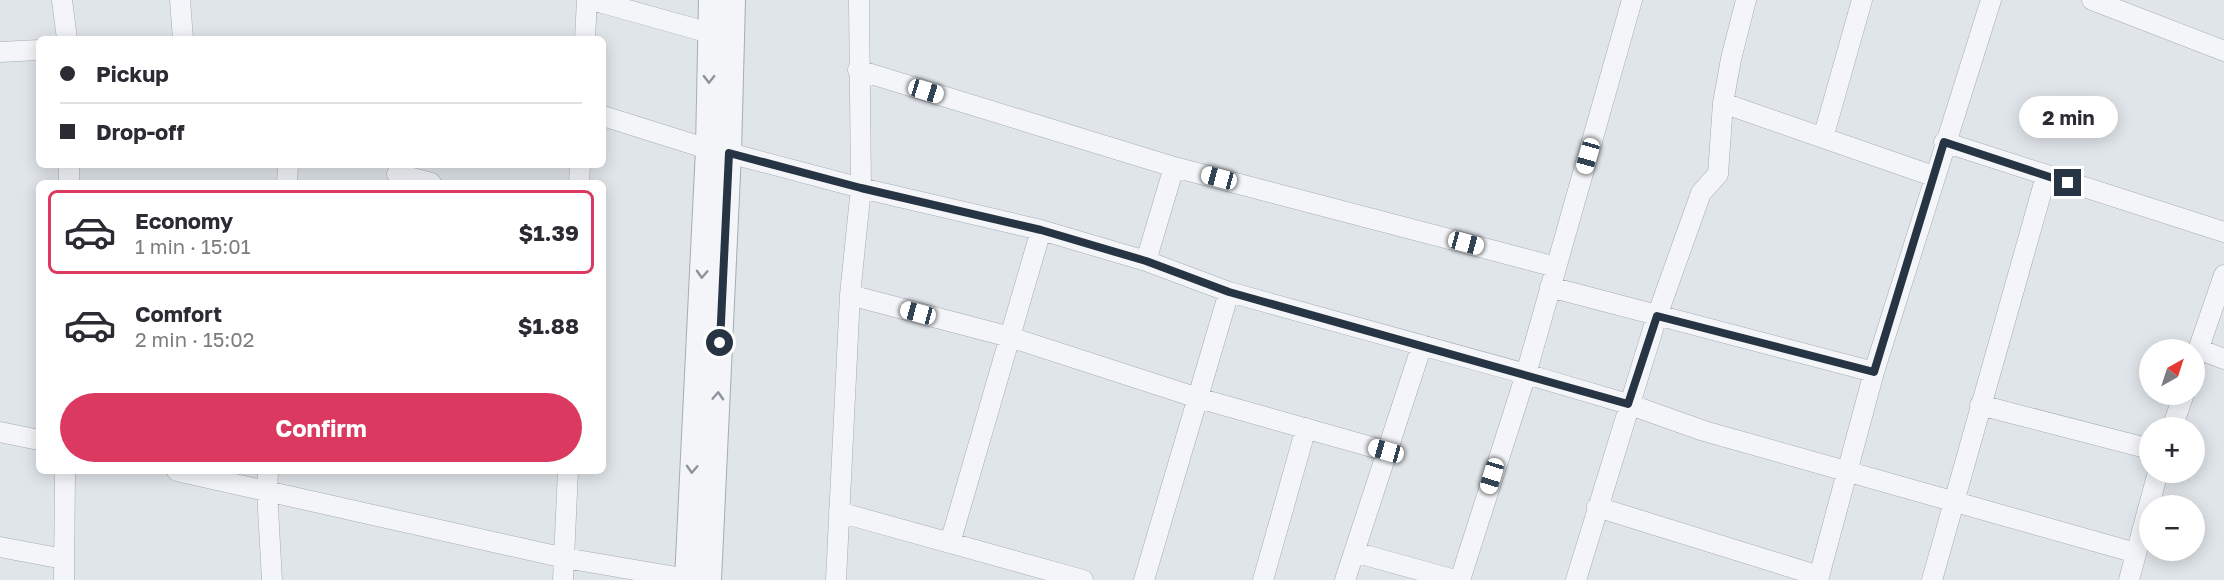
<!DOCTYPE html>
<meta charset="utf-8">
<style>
:root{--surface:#fff;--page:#f7f7f7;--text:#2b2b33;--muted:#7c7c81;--line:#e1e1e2;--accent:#db3960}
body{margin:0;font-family:"Golos Text",sans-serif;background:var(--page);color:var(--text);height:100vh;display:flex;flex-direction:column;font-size:22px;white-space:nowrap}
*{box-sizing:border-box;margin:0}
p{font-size:20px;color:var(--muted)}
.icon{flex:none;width:33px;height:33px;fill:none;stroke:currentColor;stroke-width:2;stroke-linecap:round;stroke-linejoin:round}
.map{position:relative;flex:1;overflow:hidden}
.sheet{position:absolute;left:36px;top:180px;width:570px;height:294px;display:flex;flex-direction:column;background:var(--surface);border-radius:9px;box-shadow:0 3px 15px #0003}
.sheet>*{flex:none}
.hud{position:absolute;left:36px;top:36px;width:570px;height:132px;border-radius:9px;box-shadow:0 3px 15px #0003;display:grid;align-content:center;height:132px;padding:0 24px;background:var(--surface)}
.needle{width:39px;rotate:39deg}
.fabs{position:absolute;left:2139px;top:339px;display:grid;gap:12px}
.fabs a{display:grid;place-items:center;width:66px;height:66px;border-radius:50%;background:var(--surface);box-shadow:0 3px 15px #0003;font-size:30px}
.end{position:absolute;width:27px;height:27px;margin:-14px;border:8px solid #273443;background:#fff;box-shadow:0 0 0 3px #fff}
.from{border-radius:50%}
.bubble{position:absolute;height:42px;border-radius:21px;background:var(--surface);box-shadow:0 3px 15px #0003;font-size:20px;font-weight:700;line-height:42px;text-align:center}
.car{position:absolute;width:18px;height:36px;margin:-18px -9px;border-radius:8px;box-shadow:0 0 4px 2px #0007;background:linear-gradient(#fff 24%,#345 0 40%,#fff 0 76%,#345 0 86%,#fff 0)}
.hud b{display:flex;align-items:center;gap:21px;height:57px;font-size:22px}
.hud b+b{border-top:2px solid var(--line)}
.hud i{width:15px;height:15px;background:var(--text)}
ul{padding:10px 0 0;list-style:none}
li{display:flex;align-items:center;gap:18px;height:84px;margin:0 12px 9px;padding:0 12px;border:3px solid transparent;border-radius:9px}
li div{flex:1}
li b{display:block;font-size:22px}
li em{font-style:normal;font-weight:700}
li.selected{border-color:var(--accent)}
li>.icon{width:54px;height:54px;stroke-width:1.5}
.action{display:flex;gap:12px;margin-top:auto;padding:12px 24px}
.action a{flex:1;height:69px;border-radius:36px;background:var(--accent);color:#fff;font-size:24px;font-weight:700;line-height:69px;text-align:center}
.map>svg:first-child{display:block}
</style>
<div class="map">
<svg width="2224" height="580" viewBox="0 0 2224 580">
<rect width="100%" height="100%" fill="#e0e5ea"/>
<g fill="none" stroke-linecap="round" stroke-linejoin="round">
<g stroke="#a5acb5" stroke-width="21">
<path id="minor" d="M62,0L67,39
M180,0L183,39
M592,0L710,33
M2092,0L2224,51
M585,39L587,0
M0,52L39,50
M858,70L1174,167L1556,267
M1723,103L1933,176
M603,116L708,149
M1823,138L1862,0
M1944,142L2224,232
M729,153L861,188L1041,230L1146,261L1229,292L1526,374L1628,404L1704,431L2136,553
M69,165V183
M397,174L431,183
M287,183L288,165
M579,183L580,165
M1146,261L1174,167
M1550,287L1874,372
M850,295L1010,337L1198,398L1386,451
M2199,349L2224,359
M2194,362L2224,275
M1980,405L2150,449
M2172,428L2184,394
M0,432L39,440
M177,471L565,558L694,580
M268,471L267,491L272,580
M1597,507L1819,576
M839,512L1083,580
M950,543L1041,230
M0,547L64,559
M1354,552L1455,580
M64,580L65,471
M563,580L568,471
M836,580L850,295L861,188L859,0
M1144,580L1229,292
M1263,580L1306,428
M1345,580L1422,345
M1460,580L1526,374L1632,0
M1576,580L1657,316L1701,193L1718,174L1723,103L1731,59L1746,0
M1818,580L1874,372L1991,0
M1932,580L2046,176
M2129,580L2158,472"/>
</g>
<g stroke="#a5acb5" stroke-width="26">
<path id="tertiary" d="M687,580L708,149L711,0
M709,580L729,153L733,0"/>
</g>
<use href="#minor" stroke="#f3f5f8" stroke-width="20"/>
<use href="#tertiary" stroke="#f3f5f8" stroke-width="24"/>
</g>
<defs><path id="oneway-chevron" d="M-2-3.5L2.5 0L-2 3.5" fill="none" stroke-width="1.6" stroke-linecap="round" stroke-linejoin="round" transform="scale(1.5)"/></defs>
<g stroke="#8d949e">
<use href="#oneway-chevron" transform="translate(709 79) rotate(91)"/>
<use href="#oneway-chevron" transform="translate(702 274) rotate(93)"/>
<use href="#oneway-chevron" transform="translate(718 396) rotate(-87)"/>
<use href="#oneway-chevron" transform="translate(692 469) rotate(93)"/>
</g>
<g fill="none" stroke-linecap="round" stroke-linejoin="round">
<path stroke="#273443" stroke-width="8" d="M720,343L729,153L861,188L1041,230L1146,261L1229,292L1628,404L1657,316L1874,372L1944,142L2068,183"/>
</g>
</svg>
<div class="fabs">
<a><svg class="needle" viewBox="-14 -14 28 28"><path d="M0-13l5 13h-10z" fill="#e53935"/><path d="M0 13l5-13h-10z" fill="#7c7c81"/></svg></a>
<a>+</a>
<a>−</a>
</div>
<i class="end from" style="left:720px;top:343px"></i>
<i class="end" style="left:2068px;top:183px"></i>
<div class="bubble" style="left:2019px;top:96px;width:99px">2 min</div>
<i class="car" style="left:926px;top:91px;rotate:107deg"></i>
<i class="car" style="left:1588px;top:156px;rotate:196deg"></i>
<i class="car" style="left:1219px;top:178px;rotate:285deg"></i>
<i class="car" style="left:1466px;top:243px;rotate:105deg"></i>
<i class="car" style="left:918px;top:313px;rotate:285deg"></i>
<i class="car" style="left:1386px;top:451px;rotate:286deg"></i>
<i class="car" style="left:1492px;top:476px;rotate:197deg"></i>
<div class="hud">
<b><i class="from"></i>Pickup</b>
<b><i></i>Drop-off</b>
</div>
<section class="sheet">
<ul>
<li class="selected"><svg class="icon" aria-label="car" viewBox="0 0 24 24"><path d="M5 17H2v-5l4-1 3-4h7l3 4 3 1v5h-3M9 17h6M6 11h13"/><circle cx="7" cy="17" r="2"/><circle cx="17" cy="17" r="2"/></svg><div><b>Economy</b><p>1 min · 15:01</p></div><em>$1.39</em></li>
<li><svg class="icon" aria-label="car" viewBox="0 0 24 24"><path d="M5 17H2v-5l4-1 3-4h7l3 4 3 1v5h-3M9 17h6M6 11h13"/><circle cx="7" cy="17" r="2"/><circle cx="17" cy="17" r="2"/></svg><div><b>Comfort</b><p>2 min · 15:02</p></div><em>$1.88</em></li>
</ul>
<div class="action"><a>Confirm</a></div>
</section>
</div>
